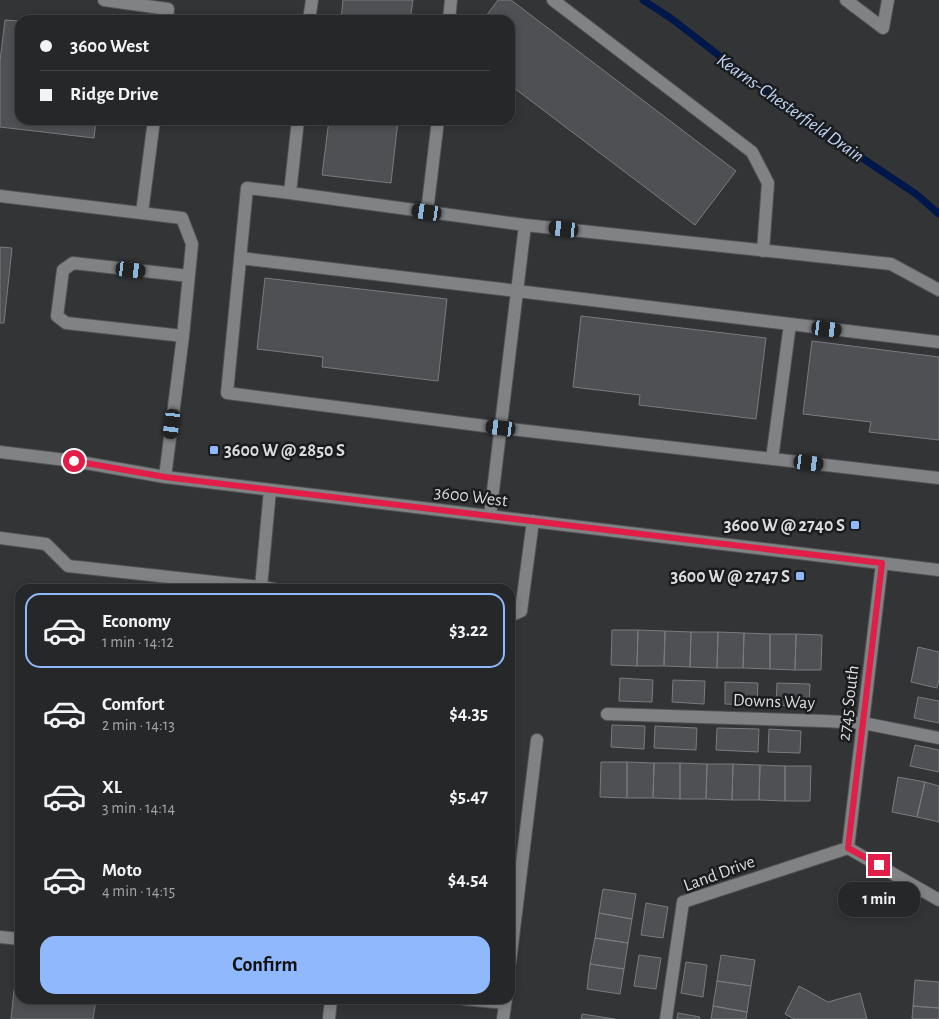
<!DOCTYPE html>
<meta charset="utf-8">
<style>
:root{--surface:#262728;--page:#2e2f30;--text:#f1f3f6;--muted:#a4a5a8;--line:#424445;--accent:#90b8fd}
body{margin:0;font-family:"Alegreya Sans",sans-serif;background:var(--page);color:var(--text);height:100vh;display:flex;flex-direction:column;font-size:19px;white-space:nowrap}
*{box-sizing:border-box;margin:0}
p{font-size:16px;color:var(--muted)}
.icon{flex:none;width:28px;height:28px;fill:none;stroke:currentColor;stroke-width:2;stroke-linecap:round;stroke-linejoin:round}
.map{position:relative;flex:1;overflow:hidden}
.details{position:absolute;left:15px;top:584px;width:500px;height:420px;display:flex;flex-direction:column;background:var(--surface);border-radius:15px;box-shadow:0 2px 8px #0003,0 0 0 1px var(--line)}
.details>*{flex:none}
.guide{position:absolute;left:15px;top:15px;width:500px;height:110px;border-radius:15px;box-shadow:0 2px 8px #0003,0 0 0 1px var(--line);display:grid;align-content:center;height:110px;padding:0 25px;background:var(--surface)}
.end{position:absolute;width:22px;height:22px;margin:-11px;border:6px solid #e11d48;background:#fff;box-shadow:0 0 0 2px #fff}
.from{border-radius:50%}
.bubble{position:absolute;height:35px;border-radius:15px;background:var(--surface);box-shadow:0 2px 8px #0003,0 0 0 1px var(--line);font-size:16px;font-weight:700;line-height:35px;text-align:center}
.car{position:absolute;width:15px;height:30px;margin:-15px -8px;border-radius:6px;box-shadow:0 0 4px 1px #0007;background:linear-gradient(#222 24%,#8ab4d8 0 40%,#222 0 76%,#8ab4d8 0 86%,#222 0)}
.guide b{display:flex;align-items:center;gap:18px;height:48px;font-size:19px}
.guide b+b{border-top:1px solid var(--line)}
.guide i{width:12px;height:12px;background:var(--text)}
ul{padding:9px 0 0;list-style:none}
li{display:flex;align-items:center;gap:15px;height:75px;margin:0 10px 8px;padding:0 15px;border:2px solid transparent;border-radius:15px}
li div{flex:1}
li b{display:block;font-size:19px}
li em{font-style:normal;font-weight:700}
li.active{border-color:var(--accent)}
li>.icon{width:45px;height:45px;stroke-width:1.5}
.action{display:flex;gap:10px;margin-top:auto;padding:10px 25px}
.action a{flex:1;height:58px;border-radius:15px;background:var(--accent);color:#111;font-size:20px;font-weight:700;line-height:58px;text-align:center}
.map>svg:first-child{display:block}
</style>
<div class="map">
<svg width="939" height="1019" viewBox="0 0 939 1019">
<rect width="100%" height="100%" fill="#333436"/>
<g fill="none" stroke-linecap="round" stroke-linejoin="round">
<path stroke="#00174b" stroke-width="7" d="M643,0L672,19L784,106L916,194L939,214"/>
</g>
<path fill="#4f5053" stroke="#7a7b7e" d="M343,0H413L410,20H341Z
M498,0H511L736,171L695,225L510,85V20H483Z
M5,20L20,21V120H96L94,138L0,127V61Z
M329,120H398L391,183L322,175Z
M0,247L12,248L4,323H0Z
M265,278L447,299L438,381L322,367L323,357L257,349Z
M581,316L766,338L756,419L639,405L640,395L573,387Z
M812,341L939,357V440L869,432L871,422L803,414Z
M612,630H638L637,666L611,665Z
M638,630L665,631L664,666H637Z
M665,631L691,632L690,667L664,666Z
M691,632H718L717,668L690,667Z
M718,632L744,633L743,668H717Z
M744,633L770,634V669L743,668Z
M770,634H796L795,670L770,669Z
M796,634L822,635L821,670H795Z
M918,647L939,652V679L937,688L911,682Z
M620,678L653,680L652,702L619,701Z
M673,680L705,681L704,704L672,702Z
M725,682L758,683L757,705L725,704Z
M777,683L810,684L809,707L776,705Z
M918,697L939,701V723L914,718Z
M612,725L645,726L644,749L611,747Z
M655,726L697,728L696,750L654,748Z
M717,728L759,729L758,752L716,750Z
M769,729L801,731L800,753L768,752Z
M915,745L939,750V772L910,766Z
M601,762H627V798L600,797Z
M627,762L654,763L653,798H627Z
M654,763H680V799L653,798Z
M680,763L707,764L706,799H680Z
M707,764H733L732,800L706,799Z
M733,764L760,765L759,800H732Z
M760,765L785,766V801L759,800Z
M785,766H811L810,801H785Z
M898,777L925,782L917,817L892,812Z
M925,782L939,786V822L917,817Z
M603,889L636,894L632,919L599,913Z
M646,903L668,907L663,938L641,935Z
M599,913L632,919L628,943L595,938Z
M595,938L628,943L624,969L590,964Z
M639,955L661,958L656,989L634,986Z
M721,955L755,960L751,986L717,981Z
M686,962L707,965L703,997L681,993Z
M590,964L624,969L620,994L587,989Z
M915,980L939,982V1008L913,1006Z
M717,981L751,986L747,1012L713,1006Z
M799,986L828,1002L860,993L867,1019H794L785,1014Z
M14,990L20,991V999H85L96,1000L93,1019H11Z
M713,1006L747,1012L746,1019H711Z
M913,1006L939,1008V1019H912Z
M678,1013L700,1017L699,1019H677Z
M582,1014L615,1019H581Z"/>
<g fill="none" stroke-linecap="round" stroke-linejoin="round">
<g stroke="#515253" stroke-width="14">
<path id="minor" d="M104,0L168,9L167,20
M553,0L752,152L768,183L763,251
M846,0L883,28L888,0
M309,20L312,0
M449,20L451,0
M298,120L290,193L247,188L227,393L501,428L939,478
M290,193L525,225
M0,196L182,218L192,244L183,336L165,477
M427,212L438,120
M142,213L154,120
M240,258L517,291L939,342
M183,336L66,323L57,316L63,270L73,263L189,276
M0,452L74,461L165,477L939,570
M772,459L790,324
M270,490L261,587L274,589
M490,516L525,225L891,264L939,290
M0,538L46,544L68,566L261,587V589
M510,616L521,611L533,521
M607,714L824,721L863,723L939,738
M848,848L882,563
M848,848L939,900
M0,937L20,939
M510,962L537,740
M464,999L505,1003
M329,1019L331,999
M503,1019L506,999
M666,1019L683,902L848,848"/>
</g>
<use href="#minor" stroke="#808284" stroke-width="12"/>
</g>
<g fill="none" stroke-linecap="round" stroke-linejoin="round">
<path stroke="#e11d48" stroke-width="6" d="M74,461L165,477L882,563L848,848L879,865"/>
</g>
<g fill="#90b8fd" stroke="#1b1c1d" stroke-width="2">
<rect x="209" y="445" width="10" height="10" rx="2.5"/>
<rect x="850" y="520" width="10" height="10" rx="2.5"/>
<rect x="795" y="571" width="10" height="10" rx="2.5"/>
</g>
<g text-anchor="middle" stroke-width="5" stroke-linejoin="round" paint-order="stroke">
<g font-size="18" font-weight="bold" fill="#dbdcdd" stroke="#1b1c1d" text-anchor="end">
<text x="224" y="456" text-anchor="start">3600 W @ 2850 S</text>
<text x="845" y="531">3600 W @ 2740 S</text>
<text x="790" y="582">3600 W @ 2747 S</text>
</g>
<g font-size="18" fill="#dbdcdd" stroke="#1b1c1d">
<text transform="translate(471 496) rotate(7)" y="6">3600 West</text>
<text transform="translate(774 701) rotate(2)" y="6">Downs Way</text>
<text transform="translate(848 703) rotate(-83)" y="6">2745 South</text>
<text transform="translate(719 873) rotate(-20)" y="6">Land Drive</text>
</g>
<g font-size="19" font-style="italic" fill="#c0d5f7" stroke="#1b1c1d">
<text transform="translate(791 107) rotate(35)" y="7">Kearns-Chesterfield Drain</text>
</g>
</g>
</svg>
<i class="end from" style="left:74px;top:461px"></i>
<i class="end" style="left:879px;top:865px"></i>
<div class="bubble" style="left:838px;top:882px;width:82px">1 min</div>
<i class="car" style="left:427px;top:212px;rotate:278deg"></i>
<i class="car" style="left:564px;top:229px;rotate:276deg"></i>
<i class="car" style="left:131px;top:270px;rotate:97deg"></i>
<i class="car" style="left:827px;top:329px;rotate:97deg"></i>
<i class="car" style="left:172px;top:424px;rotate:187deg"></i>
<i class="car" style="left:501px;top:428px;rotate:277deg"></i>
<i class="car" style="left:809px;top:463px;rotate:97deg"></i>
<div class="guide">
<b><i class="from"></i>3600 West</b>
<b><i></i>Ridge Drive</b>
</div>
<section class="details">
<ul>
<li class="active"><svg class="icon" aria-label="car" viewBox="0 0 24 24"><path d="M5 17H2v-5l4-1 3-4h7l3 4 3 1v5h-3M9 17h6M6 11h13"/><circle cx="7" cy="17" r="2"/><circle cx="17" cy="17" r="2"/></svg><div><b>Economy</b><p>1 min · 14:12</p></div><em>$3.22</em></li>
<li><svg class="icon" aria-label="car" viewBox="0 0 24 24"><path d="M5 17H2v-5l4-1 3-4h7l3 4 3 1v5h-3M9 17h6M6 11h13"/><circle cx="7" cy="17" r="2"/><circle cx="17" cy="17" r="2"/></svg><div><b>Comfort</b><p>2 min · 14:13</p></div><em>$4.35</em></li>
<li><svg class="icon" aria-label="car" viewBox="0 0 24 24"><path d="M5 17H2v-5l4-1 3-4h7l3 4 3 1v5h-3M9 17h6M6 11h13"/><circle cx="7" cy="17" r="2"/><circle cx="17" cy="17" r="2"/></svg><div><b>XL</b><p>3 min · 14:14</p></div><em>$5.47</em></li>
<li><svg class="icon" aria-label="car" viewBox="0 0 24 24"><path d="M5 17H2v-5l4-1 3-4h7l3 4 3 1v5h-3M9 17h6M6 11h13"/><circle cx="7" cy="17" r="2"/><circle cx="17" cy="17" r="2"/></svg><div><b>Moto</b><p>4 min · 14:15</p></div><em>$4.54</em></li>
</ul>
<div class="action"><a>Confirm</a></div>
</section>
</div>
